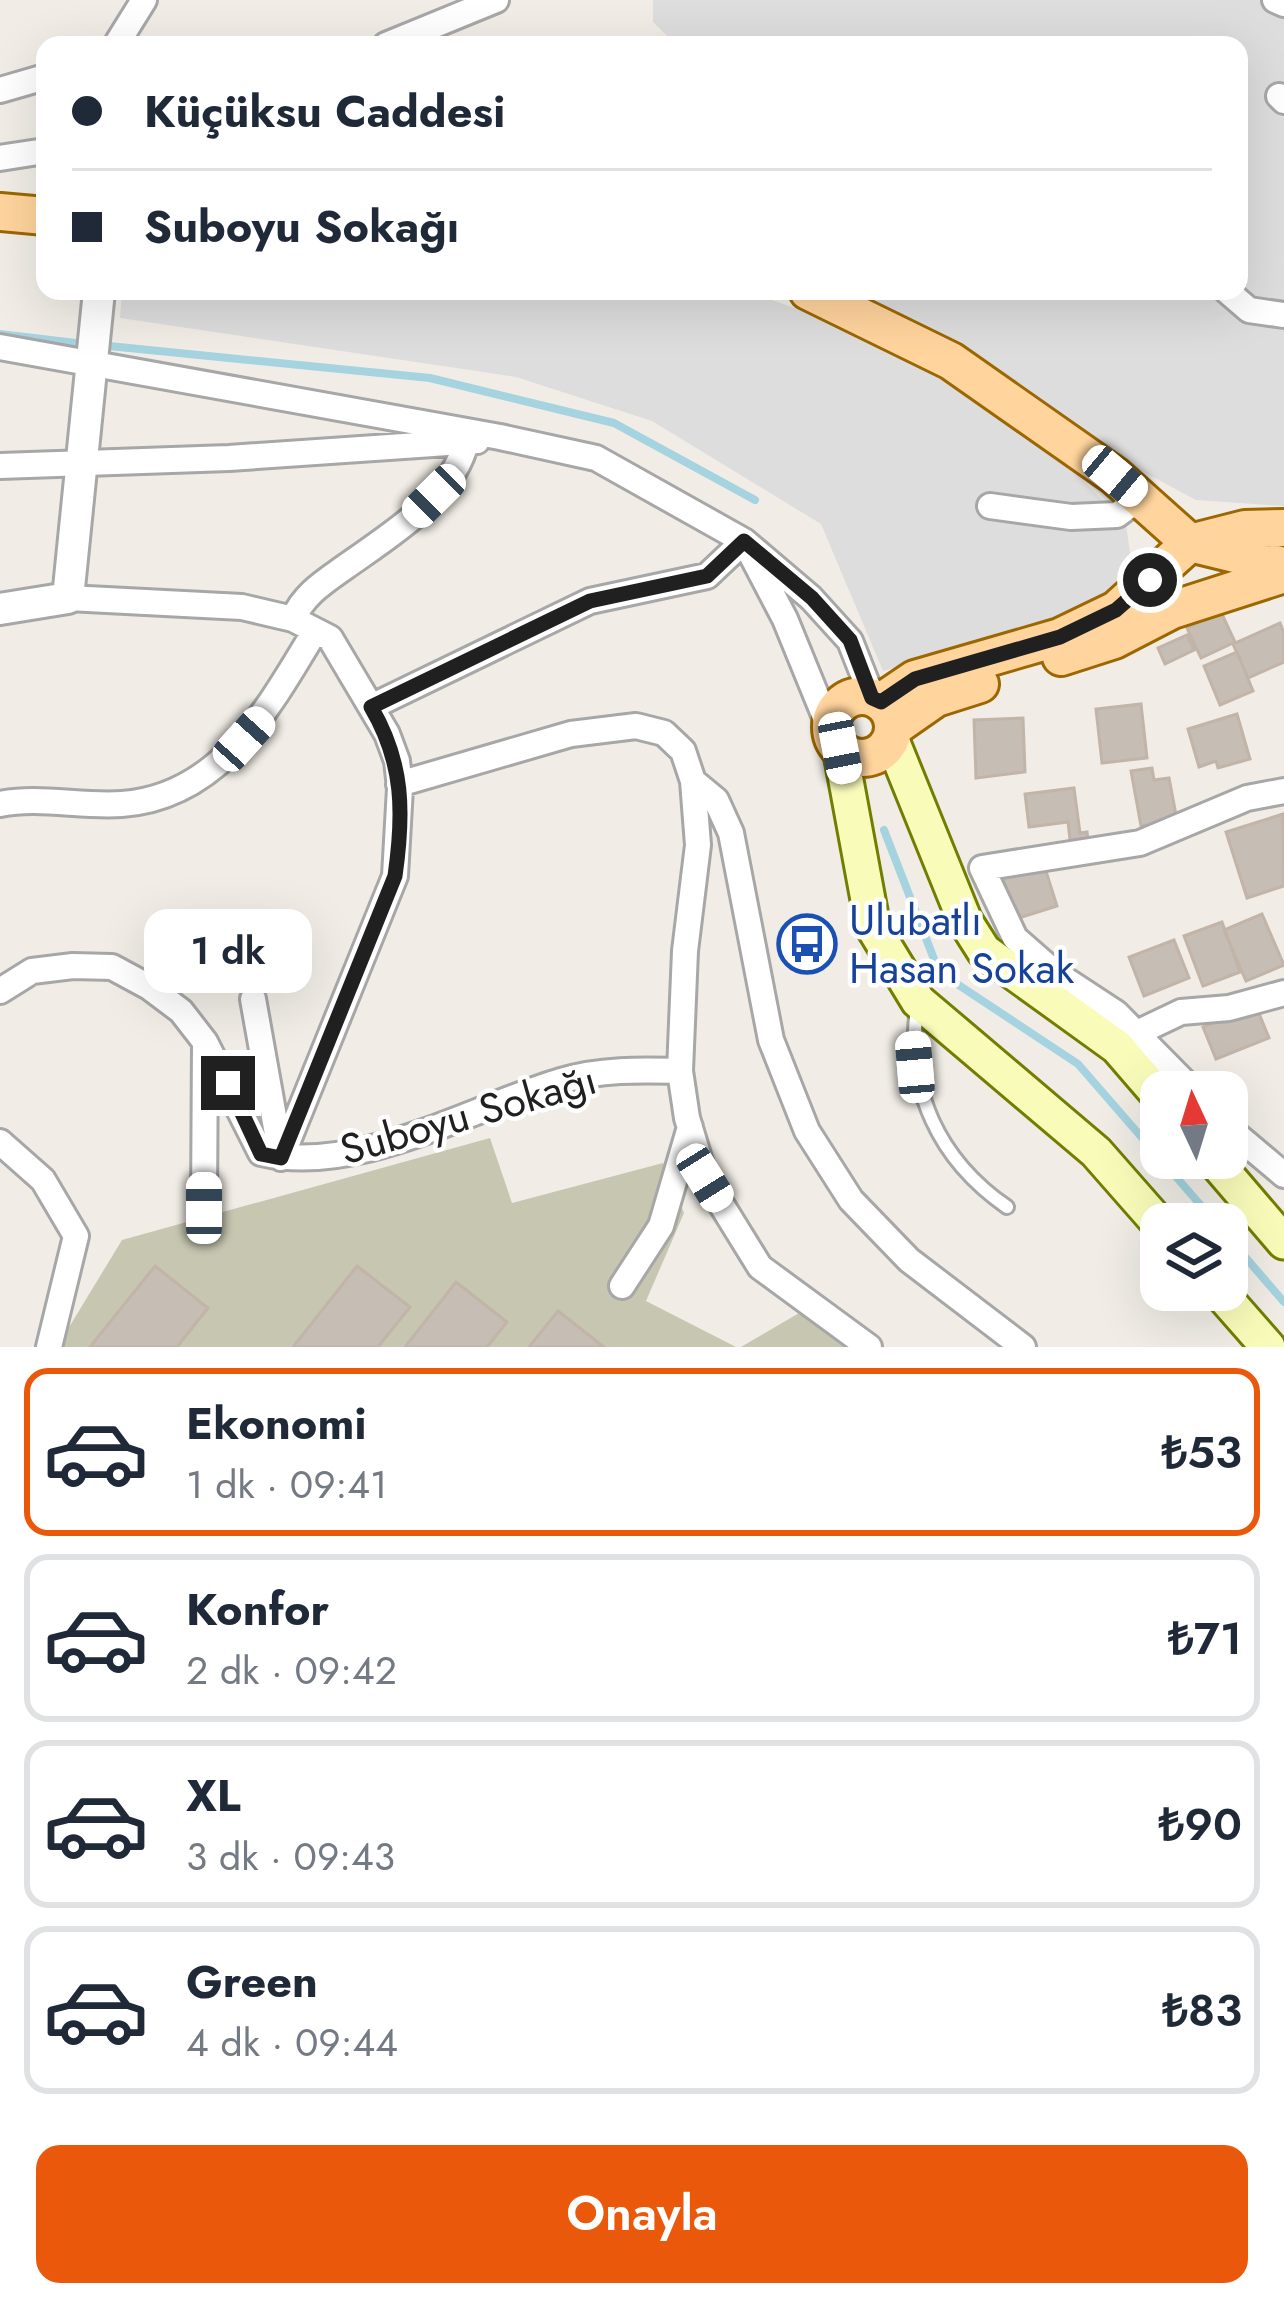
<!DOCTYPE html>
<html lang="tr">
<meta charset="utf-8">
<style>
:root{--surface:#fff;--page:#f2f2f3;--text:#1f2937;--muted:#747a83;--line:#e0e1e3;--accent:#ea580c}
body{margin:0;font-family:Jost,sans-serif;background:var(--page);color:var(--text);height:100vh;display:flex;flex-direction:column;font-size:45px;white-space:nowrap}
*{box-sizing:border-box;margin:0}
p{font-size:39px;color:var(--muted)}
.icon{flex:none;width:66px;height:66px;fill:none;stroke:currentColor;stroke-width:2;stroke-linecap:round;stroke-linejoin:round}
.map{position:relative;height:1347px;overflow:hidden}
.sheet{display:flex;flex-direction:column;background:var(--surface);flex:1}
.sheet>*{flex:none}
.top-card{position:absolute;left:36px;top:36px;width:1212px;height:264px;border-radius:24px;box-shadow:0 12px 48px #0002;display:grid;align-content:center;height:264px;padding:0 36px;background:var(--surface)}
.needle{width:78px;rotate:356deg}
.buttons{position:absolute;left:1140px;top:1071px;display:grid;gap:24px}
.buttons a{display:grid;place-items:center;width:108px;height:108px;border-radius:24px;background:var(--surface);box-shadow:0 12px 48px #0002;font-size:60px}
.end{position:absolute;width:54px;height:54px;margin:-27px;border:15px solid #202020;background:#fff;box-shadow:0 0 0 6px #fff}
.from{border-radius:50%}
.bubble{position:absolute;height:84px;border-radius:24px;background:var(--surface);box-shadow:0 12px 48px #0002;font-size:39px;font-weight:600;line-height:84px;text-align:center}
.car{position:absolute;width:36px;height:72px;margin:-36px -18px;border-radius:15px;box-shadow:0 0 9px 3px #0007;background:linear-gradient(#fff 24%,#345 0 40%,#fff 0 76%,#345 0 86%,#fff 0)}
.top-card b{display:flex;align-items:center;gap:42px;height:114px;font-size:45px}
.top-card b+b{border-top:3px solid var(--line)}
.top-card i{width:30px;height:30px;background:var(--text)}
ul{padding:21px 0 0;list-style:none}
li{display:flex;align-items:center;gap:36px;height:168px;margin:0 24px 18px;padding:0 12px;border:6px solid var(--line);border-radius:24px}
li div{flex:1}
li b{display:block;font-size:45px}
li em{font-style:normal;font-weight:600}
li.active{border-color:var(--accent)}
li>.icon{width:108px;height:108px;stroke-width:1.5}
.action{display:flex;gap:24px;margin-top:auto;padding:24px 36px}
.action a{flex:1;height:138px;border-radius:24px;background:var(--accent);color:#fff;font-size:48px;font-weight:600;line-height:138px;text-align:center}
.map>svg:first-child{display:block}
</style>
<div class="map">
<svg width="1284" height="1347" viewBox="0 0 1284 1347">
<rect width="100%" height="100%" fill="#f1ede6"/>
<path fill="#dedddd" d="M653,0H1284V506L1196,500L1078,437L968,354L859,291H1239V45H676L653,22Z
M122,291H720L769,299L857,330L1030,425L1126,525L1133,572L1085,609L1003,638L883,671L821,524L652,421L516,377L120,318Z"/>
<path fill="#c6c6b1" d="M490,1138L512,1203L663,1163L684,1213L646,1301L736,1347H57L122,1240Z
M823,1299L867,1347H741Z"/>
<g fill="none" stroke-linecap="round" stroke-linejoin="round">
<path stroke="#a5d3e0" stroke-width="8" d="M0,334L84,344
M99,345L430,378L614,423L755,500
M884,830L939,972L1078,1064L1217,1224
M1227,1236L1284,1302"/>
</g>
<path fill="#c6bdb5" stroke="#c3b4a8" stroke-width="3" d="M1221,612L1235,642L1201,658L1187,628Z
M1280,623L1284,633V662L1248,678L1233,644Z
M1187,635L1194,650L1165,664L1158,648Z
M1237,652L1253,691L1220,705L1204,666Z
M1141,704L1147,758L1102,763L1096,709Z
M1237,714L1250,759L1218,768L1216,761L1199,767L1188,729Z
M1023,718L1025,772L976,778L974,720Z
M1152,768L1154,780L1169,778L1177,820L1141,826L1131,771Z
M1074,788L1080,833L1087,832L1089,846L1071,849L1068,822L1029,827L1025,794Z
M1283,814L1284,886L1247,898L1226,832Z
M1044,865L1057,906L1022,917L1012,908L1003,878Z
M1262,914L1284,965L1246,981L1224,930Z
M1222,922L1240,972L1203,986L1184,936Z
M1174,940L1189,978L1144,996L1129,957Z
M1256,1006L1269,1038L1216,1059L1203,1027Z
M155,1266L208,1308L177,1347H90Z
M357,1266L410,1307L378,1347H293Z
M456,1282L507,1322L487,1347H405Z
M558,1311L604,1347H529Z"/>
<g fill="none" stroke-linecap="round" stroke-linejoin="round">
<g stroke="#a7a7a7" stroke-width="18">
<path id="service" d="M917,1008C906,1090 939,1160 1007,1207"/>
</g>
<g stroke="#a7a7a7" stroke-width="30">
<path id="minor" d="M1275,0L1284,4
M116,45L144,0
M386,45L496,0
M0,90L45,77
M1279,96L1284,101
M0,158L45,151
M1227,291L1249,310L1284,315
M0,347L500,437L596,458L744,541L811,598L850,641L872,697
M0,466L229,458L477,441
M990,506L1071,517L1117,515L1141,497
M751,554L785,619L834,739
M68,598L242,607L293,619L330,638L387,734L397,761L400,788L395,876L281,1158
M293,619C304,594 324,582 345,567C390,535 451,499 466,443
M371,707L590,601L707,576L744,541
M693,781L716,800L731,833L771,1040L807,1131L851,1200L909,1260L1023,1347
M399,784L571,734L636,726L664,733L683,751L693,781L698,845L685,951L680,1071L687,1118L705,1178L760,1267L869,1347
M0,804C39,796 81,807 122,804C221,797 269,707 315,631
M0,991L32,971L73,966L112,967L149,987L181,1011L205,1042L261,1153C357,1176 470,1108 561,1081C599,1069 641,1070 680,1071
M253,999L281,1156
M1137,1033L1181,1012L1229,1008L1284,993
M1194,1092L1116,1013L1055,973L1015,938L982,868L1140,843L1247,798L1284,791
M1227,1127L1284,1175
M0,1142L43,1180L76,1236L49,1347
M204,1207L205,1044
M622,1286L661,1226L690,1127"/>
</g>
<g stroke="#a7a7a7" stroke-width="36">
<path id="tertiary" d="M0,609L68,598L99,291"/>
</g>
<g stroke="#717e01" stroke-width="39">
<path id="secondary" d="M891,738L965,921L984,951L1117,1047L1161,1098
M840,748L873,927L918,1001L1096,1152L1161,1226
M1212,1158L1284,1242
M1218,1290L1268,1347"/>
</g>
<g stroke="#9c6700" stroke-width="42">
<path id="primary" d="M0,212L45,216
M808,291L951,361L1115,476L1190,543L1284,566
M1061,657L1114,640L1172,610L1284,574
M831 727a31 31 0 1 1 62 0a31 31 0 1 1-62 0Z
M881,702L915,679L1060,637L1116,610L1190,543L1245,529L1284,528
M893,728L936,698L980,684"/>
</g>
<use href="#service" stroke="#fff" stroke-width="12"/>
<use href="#minor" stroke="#fff" stroke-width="24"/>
<use href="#tertiary" stroke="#fff" stroke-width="30"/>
<use href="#secondary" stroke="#f9fcb9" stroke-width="33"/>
<use href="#primary" stroke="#ffd49d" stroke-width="36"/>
</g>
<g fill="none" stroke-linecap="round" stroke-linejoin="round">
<path stroke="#202020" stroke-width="15" d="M228,1083L261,1154L281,1158L395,876C404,813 404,763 371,707L590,601L707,576L744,541L812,598L850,640L872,698L881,702L915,679L1060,637L1116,610L1150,580"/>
</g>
<defs>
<g id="bus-ring" transform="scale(3)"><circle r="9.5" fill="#fff" stroke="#1a4fb4" stroke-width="1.5"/><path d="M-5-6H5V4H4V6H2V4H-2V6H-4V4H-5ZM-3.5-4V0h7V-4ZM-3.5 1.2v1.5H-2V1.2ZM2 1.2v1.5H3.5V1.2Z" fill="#1a4fb4"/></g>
</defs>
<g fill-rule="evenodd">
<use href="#bus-ring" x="807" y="944"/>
</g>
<g text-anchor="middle" stroke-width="9" stroke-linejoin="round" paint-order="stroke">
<g font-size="42" fill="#164399" stroke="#fff" text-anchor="start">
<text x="849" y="935">Ulubatlı<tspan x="849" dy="48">Hasan Sokak</tspan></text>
</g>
<g font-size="42" fill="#202020" stroke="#fff">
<text transform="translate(468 1114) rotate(-16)" y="15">Suboyu Sokağı</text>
</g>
</g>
</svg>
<div class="buttons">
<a><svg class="needle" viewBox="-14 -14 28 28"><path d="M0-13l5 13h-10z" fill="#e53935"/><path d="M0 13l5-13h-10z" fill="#747a83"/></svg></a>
<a><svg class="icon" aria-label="layers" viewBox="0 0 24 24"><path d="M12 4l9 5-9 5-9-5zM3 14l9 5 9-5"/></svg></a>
</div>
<i class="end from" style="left:1150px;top:580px"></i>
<i class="end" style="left:228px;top:1083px"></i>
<div class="bubble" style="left:144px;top:909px;width:168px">1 dk</div>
<i class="car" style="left:1115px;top:476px;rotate:130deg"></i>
<i class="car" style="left:434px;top:496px;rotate:225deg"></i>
<i class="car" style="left:244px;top:739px;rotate:42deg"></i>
<i class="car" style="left:840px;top:748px;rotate:169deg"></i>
<i class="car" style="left:915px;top:1067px;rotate:355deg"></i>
<i class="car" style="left:705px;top:1178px;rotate:148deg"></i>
<i class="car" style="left:204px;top:1208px;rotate:0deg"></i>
<div class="top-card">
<b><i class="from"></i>Küçüksu Caddesi</b>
<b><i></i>Suboyu Sokağı</b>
</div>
</div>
<section class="sheet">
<ul>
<li class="active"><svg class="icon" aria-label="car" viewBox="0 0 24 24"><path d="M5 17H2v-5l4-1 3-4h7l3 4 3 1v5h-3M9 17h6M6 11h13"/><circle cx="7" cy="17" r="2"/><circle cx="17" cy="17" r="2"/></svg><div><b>Ekonomi</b><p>1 dk · 09:41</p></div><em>₺53</em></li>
<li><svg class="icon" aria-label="car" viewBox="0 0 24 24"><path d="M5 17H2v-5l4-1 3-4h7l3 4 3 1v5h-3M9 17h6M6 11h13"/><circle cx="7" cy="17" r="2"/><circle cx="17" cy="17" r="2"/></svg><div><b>Konfor</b><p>2 dk · 09:42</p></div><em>₺71</em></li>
<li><svg class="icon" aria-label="car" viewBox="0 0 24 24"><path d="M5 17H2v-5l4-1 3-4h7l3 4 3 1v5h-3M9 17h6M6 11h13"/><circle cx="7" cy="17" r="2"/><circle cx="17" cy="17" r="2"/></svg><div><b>XL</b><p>3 dk · 09:43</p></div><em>₺90</em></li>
<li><svg class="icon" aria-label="car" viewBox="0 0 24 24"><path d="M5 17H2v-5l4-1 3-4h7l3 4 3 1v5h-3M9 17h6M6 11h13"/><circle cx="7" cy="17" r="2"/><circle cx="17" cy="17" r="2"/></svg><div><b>Green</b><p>4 dk · 09:44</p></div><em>₺83</em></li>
</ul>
<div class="action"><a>Onayla</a></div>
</section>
